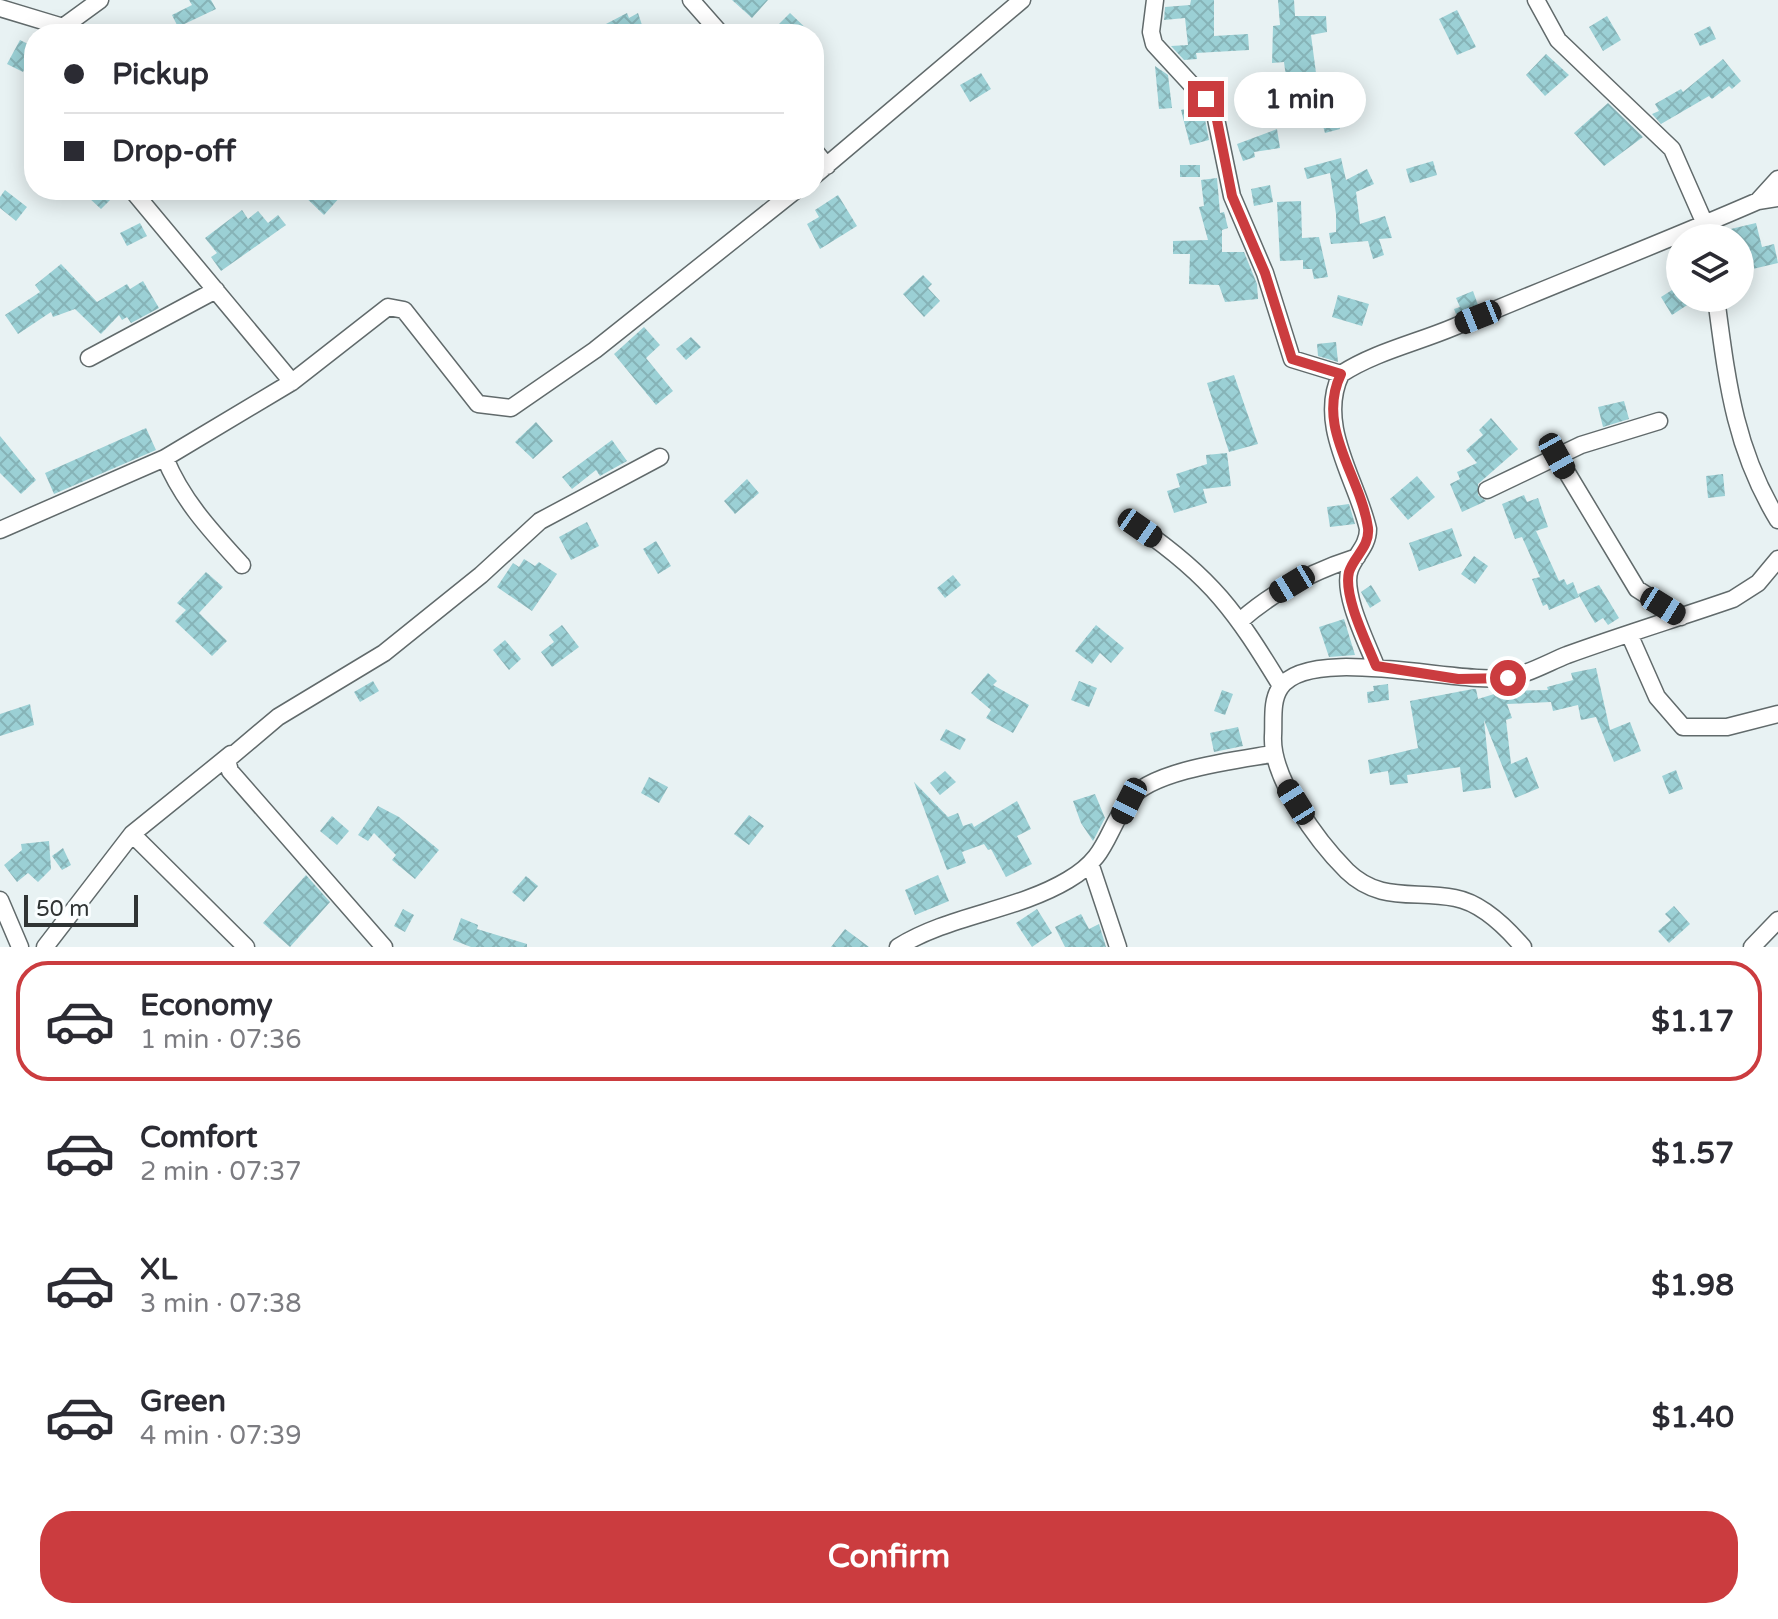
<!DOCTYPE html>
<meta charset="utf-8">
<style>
:root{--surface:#fff;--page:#f2f2f3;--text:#2b2b33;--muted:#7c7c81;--line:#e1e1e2;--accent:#cb3c3f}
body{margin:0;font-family:"Varela Round",sans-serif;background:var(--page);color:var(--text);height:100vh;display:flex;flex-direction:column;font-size:30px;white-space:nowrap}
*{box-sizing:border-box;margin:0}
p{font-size:26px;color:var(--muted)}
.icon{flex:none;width:44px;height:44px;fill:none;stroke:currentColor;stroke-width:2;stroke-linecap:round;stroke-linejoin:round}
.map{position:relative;height:947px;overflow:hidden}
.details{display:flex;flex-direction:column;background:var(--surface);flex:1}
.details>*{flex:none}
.top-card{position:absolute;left:24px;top:24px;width:800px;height:176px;border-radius:32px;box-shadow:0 4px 20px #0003;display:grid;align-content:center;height:176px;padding:0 40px;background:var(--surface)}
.fabs{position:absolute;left:1666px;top:224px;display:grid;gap:16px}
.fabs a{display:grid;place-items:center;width:88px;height:88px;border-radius:50%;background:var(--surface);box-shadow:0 4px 20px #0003;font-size:40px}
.scale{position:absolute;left:24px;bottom:20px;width:114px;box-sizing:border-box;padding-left:8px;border:4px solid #303434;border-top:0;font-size:22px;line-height:28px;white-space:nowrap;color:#303434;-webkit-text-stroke:6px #fafeff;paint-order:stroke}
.end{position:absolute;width:36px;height:36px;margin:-18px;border:10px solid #cb3c3f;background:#fff;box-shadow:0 0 0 4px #fff}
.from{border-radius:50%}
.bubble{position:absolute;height:56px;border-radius:28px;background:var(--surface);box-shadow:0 4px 20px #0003;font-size:26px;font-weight:700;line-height:56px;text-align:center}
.car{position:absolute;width:24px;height:48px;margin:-24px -12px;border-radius:10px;box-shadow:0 0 6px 2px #0007;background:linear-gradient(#222 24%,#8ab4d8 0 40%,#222 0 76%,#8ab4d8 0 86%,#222 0)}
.top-card b{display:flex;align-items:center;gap:28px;height:76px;font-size:30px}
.top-card b+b{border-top:2px solid var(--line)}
.top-card i{width:20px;height:20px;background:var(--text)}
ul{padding:14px 0 0;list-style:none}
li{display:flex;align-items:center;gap:24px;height:120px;margin:0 16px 12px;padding:0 24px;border:4px solid transparent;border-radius:32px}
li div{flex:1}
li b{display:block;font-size:30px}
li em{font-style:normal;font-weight:700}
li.on{border-color:var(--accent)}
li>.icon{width:72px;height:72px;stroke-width:1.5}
.action{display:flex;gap:16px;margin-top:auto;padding:16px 40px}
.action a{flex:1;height:92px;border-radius:32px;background:var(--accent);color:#fff;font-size:32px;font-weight:700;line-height:92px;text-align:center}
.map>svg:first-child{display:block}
</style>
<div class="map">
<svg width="1778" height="947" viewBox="0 0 1778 947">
<defs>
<pattern id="building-cross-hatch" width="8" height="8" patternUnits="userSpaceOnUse" patternTransform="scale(2)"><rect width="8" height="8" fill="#9bd0d5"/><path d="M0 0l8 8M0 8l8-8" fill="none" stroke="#86b3b7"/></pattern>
</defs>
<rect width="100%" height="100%" fill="#e8f2f3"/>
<path fill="url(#building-cross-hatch)" d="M189,0H211L216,9L178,27L172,15L192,5Z
M732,0H768L752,18Z
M1191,0H1214V36L1248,34L1249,50L1196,53L1197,59L1184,60L1171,46L1188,45L1185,18L1164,20L1165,7L1190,5Z
M1278,0H1294L1295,16H1326L1327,32L1311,35L1316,73L1286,77L1284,62L1272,63L1273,26L1280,25Z
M1457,10L1476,47L1457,55L1439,19Z
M627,13L629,18L638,13L645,34H609L604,25Z
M790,13L812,34H769Z
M1607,16L1621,40L1603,51L1589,27Z
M1710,26L1716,39L1700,46L1694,34Z
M20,40L34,47V61L29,59L23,72L7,64Z
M1546,54L1569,75L1545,96L1526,75Z
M1723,59L1741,81L1732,89L1729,86L1712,99L1709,96L1661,124L1652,114L1659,111L1655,104L1681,89L1683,92Z
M1155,66L1168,75L1172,108L1159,109Z
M981,73L991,89L970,102L960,85Z
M1353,80L1357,102L1335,106L1340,129L1325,133L1312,88Z
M1276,101L1278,119L1266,121L1264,103Z
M1608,103L1643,137L1604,166L1574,133Z
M1196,106L1204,114L1209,140L1190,145L1181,110Z
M1277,129L1280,148L1254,152L1255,157L1243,161L1237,144Z
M1341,158L1346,180L1367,169L1374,184L1356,192L1360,224L1385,216L1392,238L1379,239L1384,255L1373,259L1368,241L1331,244L1329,233L1336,232V214L1330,173L1307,179L1304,168Z
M1433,161L1437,175L1410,183L1406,169Z
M1180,165H1200V177H1180Z
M1217,178L1220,213L1224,212L1228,228L1222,230V252H1244L1257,284L1258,299L1225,302L1219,285L1189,284L1190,254H1173V241L1208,240L1199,207L1204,206L1201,180Z
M1270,185L1273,202L1254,206L1251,189Z
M5,190L27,207L16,221L0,208V197Z
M95,190H104L112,198L101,209L88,197Z
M298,190H335L341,196L324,215Z
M838,195L857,226L820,249L807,224L819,217L815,210Z
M1301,201L1302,238L1319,237L1328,277L1314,279L1312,269H1303V260L1280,261L1277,202Z
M242,210L248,219L258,211L268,223L278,215L286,225L221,271L211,257L217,253L205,238Z
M140,223L147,236L127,246L120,233Z
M1756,223L1762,247L1774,244L1778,263L1740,272V238H1719L1718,232Z
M61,264L97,302L127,284L130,289L143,281L159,308L131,323L127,317L122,320L119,315L101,334L75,309L53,317L51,312L18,334L5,315L40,292L35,285Z
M923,275L932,284L928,288L940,301L924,317L903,294Z
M1680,285V298H1698L1672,315L1661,297Z
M1473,291L1478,305L1456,314L1454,309L1460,307L1456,298Z
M1338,295L1369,304L1362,326L1332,317Z
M644,327L660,345L646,358L673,391L656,405L614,354Z
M691,337L701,347L686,360L676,349Z
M1336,342L1338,362L1318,356L1317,344Z
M1234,375L1258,444L1229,452L1207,383Z
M1624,401L1629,419L1603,427L1598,407Z
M1491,418L1518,449L1478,484V495L1486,501L1462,512L1450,484L1460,479L1457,472L1477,463L1466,450L1483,435L1479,430Z
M536,422L553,441L533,459L515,442Z
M146,428L156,450L54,494L45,473Z
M0,436L36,480L21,494L0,473Z
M612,440L627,461L600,476L596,470L572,489L562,477Z
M1227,453L1231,486L1203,489L1207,503L1174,513L1167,491L1180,487L1176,474L1207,464L1206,455Z
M1723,474L1725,496L1708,498L1706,476Z
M1417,476L1435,497L1408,520L1390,499Z
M747,479L759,493L735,514L724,501Z
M1524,495L1527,502L1538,498L1548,527L1536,531L1559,581L1564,579L1567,585L1573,582L1579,597L1549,610L1547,604L1543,606L1532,579L1540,577L1522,537L1515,539L1502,504Z
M1349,504L1355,524L1330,527L1327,507Z
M587,522L599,546L571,560L559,537Z
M1452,528L1462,556L1419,571L1409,543Z
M656,541L671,566L658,574L643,549Z
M1474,556L1488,566L1475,584L1461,574Z
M524,559L535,566L539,562L557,574L532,611L497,587L513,563L519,567Z
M206,572L223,587L199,613L227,641L212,656L175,621L186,610L177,603Z
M953,575L961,585L945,598L937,588Z
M1371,585L1381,601L1370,608L1361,592Z
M1599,585L1619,618L1608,625L1603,618L1595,623L1578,594Z
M1344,619L1355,655L1329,657L1319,627Z
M562,625L579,647L552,667L541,652L554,642L549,635Z
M1096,625L1124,648L1111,663L1100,653L1092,664L1075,651Z
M505,640L521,659L509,670L493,650Z
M1596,668L1610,730L1630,722L1641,751L1614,762L1596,717L1581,720L1578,705L1553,711L1551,702L1507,704L1512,718L1506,720L1511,764L1527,757L1539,788L1515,798L1484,720L1491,788L1463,792L1460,767L1407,775L1408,783L1390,785L1388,771L1370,774L1368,760L1418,748L1410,701L1473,689H1476L1478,699L1504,691L1548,690L1547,687L1573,680L1571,673Z
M988,673L997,681L993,685L1029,705L1013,733L986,718L991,710L971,693Z
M373,681L379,691L360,702L354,692Z
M1079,681L1097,688L1089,707L1071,700Z
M1388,684L1389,700L1368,703L1367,692L1374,691L1373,686Z
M1222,690L1233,694L1225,715L1214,711Z
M30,704L34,725L0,736V714Z
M1238,727L1243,746L1214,752L1210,733Z
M946,729L966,739L960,750L940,740Z
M1676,770L1683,789L1669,794L1662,776Z
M945,771L956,782L940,795L930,783Z
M649,777L668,787L659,803L641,793Z
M914,782L948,817L958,813L963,826L972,823L974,827L1017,801L1031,829L1017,836L1032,864L1006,877L991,849L988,850L984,844L962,852L966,863L947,870Z
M1095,794L1105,818L1093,841L1081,823L1073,801Z
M378,806L399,817L439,850L415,879L392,860L396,855L374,833L368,841L358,835Z
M749,815L764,826L749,845L734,834Z
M332,816L349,831L337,845L320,831Z
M49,841L51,869L38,882L28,873L17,882L4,865L22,850L21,844Z
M63,848L71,865L62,870L52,856Z
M306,875L330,902L290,947L263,923Z
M938,875L949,901L915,915L905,890Z
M526,876L538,886L524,902L512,892Z
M1674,906L1690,924L1669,943L1658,931L1671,920L1665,914Z
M403,909L414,915L405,932L394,926Z
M1037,909L1052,933L1032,947L1016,923Z
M1081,914L1089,929L1099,924L1106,947H1065L1055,927Z
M461,918L478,925L477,929L527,944V947H471L453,940Z
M845,929L869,947H831Z"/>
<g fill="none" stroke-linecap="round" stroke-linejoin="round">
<g stroke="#616a6b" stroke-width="19">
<path id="street" d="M691,0L721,34
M1155,0L1151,32L1154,44L1214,109L1232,196L1265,273L1292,359L1341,374
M1536,0L1558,40L1672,149L1705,224L1708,238
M0,8L63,27L100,0
M814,150L827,166
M814,176L1022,0
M132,190L292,382
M1758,201L1778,179
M1716,298C1727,380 1734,448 1778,520
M89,358L216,290
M1557,456L1637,589L1681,617
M165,458C182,500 211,531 242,565
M1487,490L1581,445L1659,421
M1140,528C1212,578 1236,612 1281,686
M0,530L165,458L292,382L388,307L404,310L478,404L511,408L595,350L796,190
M1240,621C1275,590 1313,571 1357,557
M1630,636L1657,697L1683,727H1727L1778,714
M1376,666C1367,643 1341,592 1350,569C1356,554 1368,546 1368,529C1357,480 1316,425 1341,374C1375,352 1416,343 1454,327C1555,284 1657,245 1758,201L1778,198
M132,834L246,947
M1091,866L1118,947
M0,900L20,947
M45,947L132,834L231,754
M384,947L230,771L227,760L278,717L384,653L481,575L540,521L660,457
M898,947C949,915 1016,911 1068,880C1108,857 1105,833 1129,800C1151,770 1237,760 1272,754
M1523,947C1506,927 1482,903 1455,898C1414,890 1380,903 1347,871C1317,841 1271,778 1273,736C1274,721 1271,701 1280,688C1308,644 1457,684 1504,678C1525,676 1547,663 1567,655C1622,635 1678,618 1733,599L1758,583L1778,559
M1752,947L1778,920"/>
</g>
<use href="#street" stroke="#fff" stroke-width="16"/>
</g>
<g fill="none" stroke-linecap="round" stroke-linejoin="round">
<path stroke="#cb3c3f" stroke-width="10" d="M1206,99L1217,120L1232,196L1265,273L1292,359L1341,374C1315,428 1361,476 1368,528C1370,547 1354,556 1349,572C1343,596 1367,643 1376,666L1458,679L1508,678"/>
</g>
</svg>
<div class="fabs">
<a><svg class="icon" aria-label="layers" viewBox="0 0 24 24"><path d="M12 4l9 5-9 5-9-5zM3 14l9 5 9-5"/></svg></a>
</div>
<div class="scale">50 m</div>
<i class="end from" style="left:1508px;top:678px"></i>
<i class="end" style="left:1206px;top:99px"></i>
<div class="bubble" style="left:1234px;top:72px;width:132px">1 min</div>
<i class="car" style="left:1478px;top:317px;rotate:248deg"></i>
<i class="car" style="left:1557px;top:456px;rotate:151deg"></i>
<i class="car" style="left:1140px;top:528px;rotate:125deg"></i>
<i class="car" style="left:1292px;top:584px;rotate:239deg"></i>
<i class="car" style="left:1663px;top:606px;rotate:122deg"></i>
<i class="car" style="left:1129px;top:801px;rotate:207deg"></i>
<i class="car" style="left:1296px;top:802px;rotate:328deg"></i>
<div class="top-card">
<b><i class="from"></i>Pickup</b>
<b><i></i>Drop-off</b>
</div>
</div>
<section class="details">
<ul>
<li class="on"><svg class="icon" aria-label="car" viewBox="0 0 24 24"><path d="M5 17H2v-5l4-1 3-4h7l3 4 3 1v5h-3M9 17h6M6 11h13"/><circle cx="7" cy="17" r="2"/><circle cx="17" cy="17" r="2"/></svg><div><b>Economy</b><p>1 min · 07:36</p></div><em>$1.17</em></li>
<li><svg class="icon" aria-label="car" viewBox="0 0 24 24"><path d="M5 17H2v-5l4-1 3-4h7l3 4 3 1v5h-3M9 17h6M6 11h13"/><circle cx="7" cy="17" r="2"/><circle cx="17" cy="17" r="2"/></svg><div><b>Comfort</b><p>2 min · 07:37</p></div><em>$1.57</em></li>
<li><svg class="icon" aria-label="car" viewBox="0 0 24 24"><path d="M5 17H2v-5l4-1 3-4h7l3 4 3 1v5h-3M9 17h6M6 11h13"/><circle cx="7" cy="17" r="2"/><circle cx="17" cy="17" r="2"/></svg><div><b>XL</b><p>3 min · 07:38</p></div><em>$1.98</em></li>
<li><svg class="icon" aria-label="car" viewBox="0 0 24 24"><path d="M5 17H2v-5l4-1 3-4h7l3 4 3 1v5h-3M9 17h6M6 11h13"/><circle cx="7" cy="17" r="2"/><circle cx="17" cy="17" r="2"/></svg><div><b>Green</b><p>4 min · 07:39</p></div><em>$1.40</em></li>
</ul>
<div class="action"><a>Confirm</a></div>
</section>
